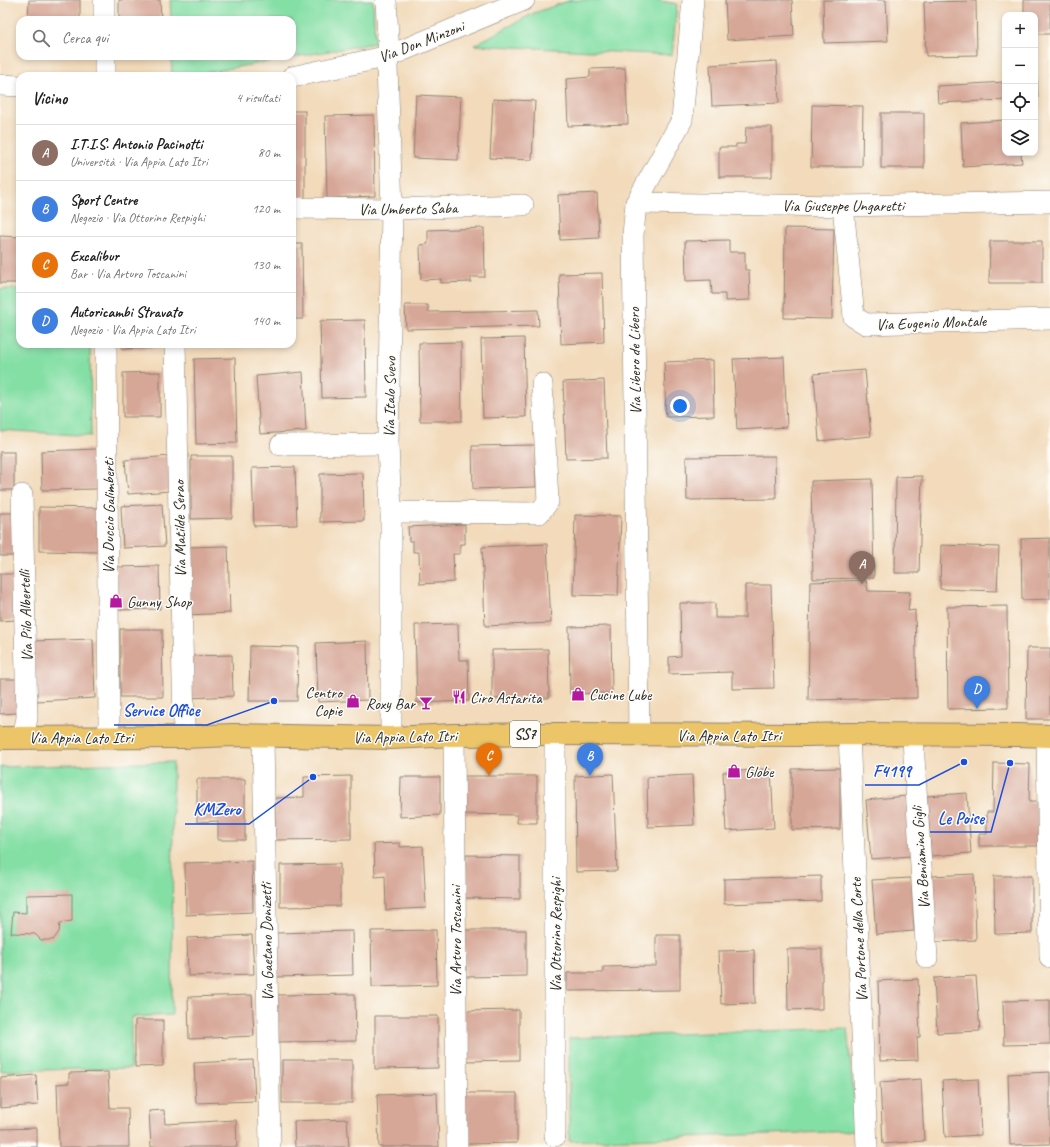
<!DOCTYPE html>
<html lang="it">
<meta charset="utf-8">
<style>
:root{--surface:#fff;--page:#f2f2f2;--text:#202124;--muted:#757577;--line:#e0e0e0;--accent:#db2777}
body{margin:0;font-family:Caveat,sans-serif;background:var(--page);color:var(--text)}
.controls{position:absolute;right:12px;top:12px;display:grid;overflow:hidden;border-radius:8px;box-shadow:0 2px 6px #0003}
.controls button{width:36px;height:36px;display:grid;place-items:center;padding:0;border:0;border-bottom:1px solid var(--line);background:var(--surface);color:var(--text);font:20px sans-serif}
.you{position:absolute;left:680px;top:406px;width:14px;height:14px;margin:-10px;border:3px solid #fff;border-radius:50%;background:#1a73e8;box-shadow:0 0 0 6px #1a73e833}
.badge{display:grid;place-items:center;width:26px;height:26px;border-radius:50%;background:var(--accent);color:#fff;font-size:13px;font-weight:700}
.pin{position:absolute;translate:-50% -33px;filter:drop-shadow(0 1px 2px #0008)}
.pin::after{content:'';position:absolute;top:21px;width:14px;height:12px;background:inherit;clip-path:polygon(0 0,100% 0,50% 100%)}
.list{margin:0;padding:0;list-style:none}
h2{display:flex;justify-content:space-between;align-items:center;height:52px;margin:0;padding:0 16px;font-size:17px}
h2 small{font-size:13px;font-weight:400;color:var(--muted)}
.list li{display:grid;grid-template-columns:26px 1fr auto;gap:12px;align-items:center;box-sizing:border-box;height:56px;padding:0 16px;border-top:1px solid var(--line)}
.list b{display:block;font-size:15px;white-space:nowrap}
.list p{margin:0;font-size:13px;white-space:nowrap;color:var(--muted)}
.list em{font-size:13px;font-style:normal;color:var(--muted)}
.icon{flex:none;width:22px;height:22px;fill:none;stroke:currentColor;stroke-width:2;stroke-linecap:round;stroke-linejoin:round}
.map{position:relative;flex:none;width:1050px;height:1147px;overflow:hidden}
.search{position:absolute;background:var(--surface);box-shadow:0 2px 6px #0003;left:16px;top:16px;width:280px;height:44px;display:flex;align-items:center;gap:10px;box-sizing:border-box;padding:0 14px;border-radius:12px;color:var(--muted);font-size:15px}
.panel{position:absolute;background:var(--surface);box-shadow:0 2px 6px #0003;left:16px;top:72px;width:280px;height:276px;border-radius:12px}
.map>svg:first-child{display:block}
.green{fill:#84dfa5;stroke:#588568}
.building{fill:#d6a696}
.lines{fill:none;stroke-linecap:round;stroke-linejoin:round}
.minor-casing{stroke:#8e8272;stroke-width:22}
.primary-casing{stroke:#8e8272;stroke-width:24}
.minor{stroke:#fff;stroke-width:21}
.primary{stroke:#ecc569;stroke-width:22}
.labels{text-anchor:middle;stroke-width:3;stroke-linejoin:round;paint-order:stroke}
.shield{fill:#fdfcf7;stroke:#6a6a68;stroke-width:1}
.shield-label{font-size:15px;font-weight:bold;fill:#2b2b2b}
.street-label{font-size:16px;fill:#2b2b2b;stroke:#fdfcf7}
.poi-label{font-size:16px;fill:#2b2b2b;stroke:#fdfcf7;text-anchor:start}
.leader{fill:none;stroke:#1d4ed8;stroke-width:1.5}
.callout-dot{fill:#1d4ed8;stroke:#fdfcf7;stroke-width:1.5}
.callout-label{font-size:17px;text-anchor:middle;font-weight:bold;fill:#1d4ed8;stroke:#fdfcf7;stroke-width:3;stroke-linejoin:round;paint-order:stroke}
</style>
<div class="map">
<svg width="1050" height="1147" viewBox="0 0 1050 1147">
<rect width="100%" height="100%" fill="#fdfcf7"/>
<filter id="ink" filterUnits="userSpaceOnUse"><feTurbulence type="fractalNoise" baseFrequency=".025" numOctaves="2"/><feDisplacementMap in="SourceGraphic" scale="8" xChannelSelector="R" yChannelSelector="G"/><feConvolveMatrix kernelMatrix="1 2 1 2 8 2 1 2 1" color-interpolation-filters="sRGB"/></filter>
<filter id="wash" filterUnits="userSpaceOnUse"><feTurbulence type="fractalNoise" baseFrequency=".012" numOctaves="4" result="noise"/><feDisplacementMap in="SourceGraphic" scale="16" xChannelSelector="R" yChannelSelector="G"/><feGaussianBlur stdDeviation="0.9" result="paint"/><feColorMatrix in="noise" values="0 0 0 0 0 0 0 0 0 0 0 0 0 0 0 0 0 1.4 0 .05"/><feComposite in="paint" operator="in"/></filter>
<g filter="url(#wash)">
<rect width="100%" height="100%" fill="#f2daba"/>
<g class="green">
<path d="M170 0H373L375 43 186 76H172L171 56H292V20H171Z"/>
<path d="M571 0H656L677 4 672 55 474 45 534 13Z"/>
<path d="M0 289H20V344H90L91 436 0 430Z"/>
<path d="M173 762 172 1015 131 1017V1068L0 1071V767Z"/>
<path d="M847 1028 857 1131 569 1141V1038Z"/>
</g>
<g id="blocks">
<g class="building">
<path d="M29 0H80V20H28Z"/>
<path d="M119 0H160L161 20H119Z"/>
<path d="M725 0H792L794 36 727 40Z"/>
<path d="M823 0H886L888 41 824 43Z"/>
<path d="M1024 0H1050V34H1035V15H1024Z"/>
<path d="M976 1 977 55 926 56 924 2Z"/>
<path d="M777 61 779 103 712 106 710 65Z"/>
<path d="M625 68 628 124 568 126 566 79 590 77V69Z"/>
<path d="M1035 80H1037L1038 98H1035Z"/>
<path d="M1005 82V100L938 103 937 86Z"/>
<path d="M416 95 461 97 458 160 413 158Z"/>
<path d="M493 99 535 101 532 160 490 158Z"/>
<path d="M812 105 863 106 862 167H811Z"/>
<rect x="292" y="111" width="13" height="87"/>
<rect x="881" y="113" width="43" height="55"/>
<path d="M374 115 375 196 327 198 325 116Z"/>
<path d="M1005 120V153H1021L1022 163 963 167 961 123Z"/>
<path d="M746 127H772V177H719V147H736V144H745Z"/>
<path d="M597 193 599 238 560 240 558 195Z"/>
<path d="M484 228 485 277H471V282L441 283V279L421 280 420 245 428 244V230Z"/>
<path d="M785 228 834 229 832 319 784 318Z"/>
<path d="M0 236 20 237V283H0Z"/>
<path d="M729 240V252H745V270H749L750 300 725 301V294H712L711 280 686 281 685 241Z"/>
<path d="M990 241H1042V283H989Z"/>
<path d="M292 244H302L303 319H292Z"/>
<path d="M602 273 604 342 561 344 559 274Z"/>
<path d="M405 305H428V312L538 310 539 326 406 329Z"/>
<path d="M365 320 366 397 322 398 320 321Z"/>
<path d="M524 338 526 417 483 418 481 339Z"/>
<path d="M461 342 462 421H420L419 343Z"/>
<path d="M122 344H166V347L122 349Z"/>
<path d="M784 357 787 427 737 430 733 359Z"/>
<path d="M235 358 237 443 196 444 194 359Z"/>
<path d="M713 360 714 416 666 417 664 362Z"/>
<path d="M865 370 871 436 819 441 814 374Z"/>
<path d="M160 372V417H123V373Z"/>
<path d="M303 372 306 431 260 434 256 376Z"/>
<path d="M604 380 607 458 566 459 563 382Z"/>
<path d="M535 445 536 487 473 489 472 446Z"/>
<path d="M97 449 98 489 42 490 41 451Z"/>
<rect x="0" y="452" width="14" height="38"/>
<path d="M169 456 172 491 128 494 125 460Z"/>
<path d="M191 456H232V518L191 519Z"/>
<path d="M775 456 776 499 687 500 686 457Z"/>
<path d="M295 467 297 525 254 526 252 468Z"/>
<path d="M363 473 364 521 320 522V474Z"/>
<path d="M922 476 919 573H895L896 477Z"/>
<path d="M872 479 874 578 813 579 811 481Z"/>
<path d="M162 504 165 546 123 548 121 506Z"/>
<path d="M39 507 100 508 99 552 39 551Z"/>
<path d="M0 513H15L16 556H0Z"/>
<path d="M575 515 621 516 618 596 573 595Z"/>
<path d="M465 524V544H460V554H453L454 582 420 584 419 552H413V541H409L408 527Z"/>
<path d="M1050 538V599L1022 600 1021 539Z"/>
<path d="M547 544 551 623 485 626 482 547Z"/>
<path d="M941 545 999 547 997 591 940 589Z"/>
<path d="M228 546 230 613 187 615 185 547Z"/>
<path d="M159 566 160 609 116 610V567Z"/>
<path d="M0 574H14L15 620 0 621Z"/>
<path d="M866 580 868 591 910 592 908 611 915 610 917 698 808 700 810 582Z"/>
<path d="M745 585H771L774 688 732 689V672L669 674V657L681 656 680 603H715V618H745Z"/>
<path d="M1007 606 1008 708 948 709 947 607Z"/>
<path d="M458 624 459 660H468L469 701 417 703 415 625Z"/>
<path d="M611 626 612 693 570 694 569 627Z"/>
<path d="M120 629H162L163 697H120Z"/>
<path d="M93 639 95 698 36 701 34 641Z"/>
<path d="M367 641 368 700 318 702 316 643Z"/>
<path d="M250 646 298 647 297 701H249Z"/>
<path d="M1027 648H1050V719H1026Z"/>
<path d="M548 649 549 698 492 699V650Z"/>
<path d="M232 655 233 696 189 698 188 656Z"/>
<path d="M0 679H17V713L0 714Z"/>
<path d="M994 763 1030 764 1029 802H1039L1038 846H979V834H987V812H993Z"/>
<path d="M840 768V829L792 830V769Z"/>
<path d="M771 769 774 828 726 831 723 772Z"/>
<path d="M613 774 617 871 576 872 575 776Z"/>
<path d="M692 775 694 825 648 827 647 777Z"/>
<path d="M351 776V839L275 840V798L304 797V777Z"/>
<path d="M462 776H537V823H517V815L462 814Z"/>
<path d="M401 777H440V815L400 817Z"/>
<path d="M197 779H245V840H218V821L197 822Z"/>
<path d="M967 793 971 853 931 856 927 796Z"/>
<path d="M906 796 911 856 871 859 866 800Z"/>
<path d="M400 843V847L423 846 426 908 386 910 385 876 375 877 374 844Z"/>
<path d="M466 855 520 856V899L465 898Z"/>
<path d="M252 861 253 912 186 915 185 863Z"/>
<path d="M340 864V906L280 907V865Z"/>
<path d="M974 874 976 940 935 942 932 876Z"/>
<path d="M821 876V901L724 904V879Z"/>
<path d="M994 876H1032V933L995 934Z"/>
<path d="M911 878 914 931 876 934 872 880Z"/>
<path d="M72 894V921L60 923 59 932 53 940H41L35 934 11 933 13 912 26 913V895Z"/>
<path d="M436 930 437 985 372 987 371 931Z"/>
<path d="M465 930H526V976L465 977Z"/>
<path d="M352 931 353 975 277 977 276 933Z"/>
<path d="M252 935 254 974 188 976 187 938Z"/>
<path d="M656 935H680V990L567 991V973H603V967L656 966Z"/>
<path d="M787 949H822V1009L788 1010Z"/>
<path d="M754 950 755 1003 721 1004 719 951Z"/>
<path d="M976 976 980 1031 937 1033 934 978Z"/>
<path d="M918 979 920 1037H917L918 1060 880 1061 878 981Z"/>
<path d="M355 994 356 1041 277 1042V995Z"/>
<path d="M252 995 254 1036 189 1039 188 997Z"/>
<path d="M1050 1000V1044L1004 1045 1003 1001Z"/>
<path d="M519 1010V1060L464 1061 463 1011Z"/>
<path d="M375 1016H438V1068L375 1069Z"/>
<path d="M135 1020H163V1066L135 1067Z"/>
<path d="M253 1060 255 1101 196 1103 194 1063Z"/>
<rect x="282" y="1060" width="70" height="43"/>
<path d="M108 1072 110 1108H128L129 1147H59L57 1084 69 1083V1073Z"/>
<path d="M1050 1072V1144L1010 1145 1008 1074Z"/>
<path d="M36 1075 38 1105 0 1108V1078Z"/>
<path d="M921 1079 924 1141 883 1144 880 1082Z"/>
<path d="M978 1079 981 1135 945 1137 942 1081Z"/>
<path d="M437 1093 439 1147H379L377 1095Z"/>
<path d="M464 1093H517V1143L465 1144Z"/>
<path d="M164 1110 165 1124 236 1120 237 1147H151L149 1111Z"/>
<path d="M347 1119 349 1147H295L294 1121Z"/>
<path d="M37 1128V1147H0V1129Z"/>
</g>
</g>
</g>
<g filter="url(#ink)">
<use href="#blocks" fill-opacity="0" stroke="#8e8272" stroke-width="1"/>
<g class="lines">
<g class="minor-casing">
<g id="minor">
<path d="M104 0V20"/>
<path d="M386 0 389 56 387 66 392 209 388 444 391 512V738"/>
<path d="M105 56V76"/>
<path d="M292 77 389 56 524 0"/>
<path d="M0 85 20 86"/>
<path d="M636 203 843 206 1050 202"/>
<path d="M843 206 854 317 866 324 1050 319"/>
<path d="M292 208 392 209 523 205"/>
<path d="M106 344 109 722 108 736"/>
<path d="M175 344 184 722 183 737"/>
<path d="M281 445 388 444"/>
<path d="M22 495 27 718 23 737"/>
<path d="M391 512 539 513 548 502 542 384"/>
<path d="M555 734V1136"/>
<path d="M849 734 867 1147"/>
<path d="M913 734 914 758 927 958"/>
<path d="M454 735 457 1147"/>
<path d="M639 735 633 235 636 203 682 120 693 0"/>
<path d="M263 736 270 1147"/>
<path d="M1047 736 1050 957"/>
</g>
</g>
<g class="primary-casing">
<path id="primary" d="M0 738 183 737 233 735 391 738 454 735 555 734 806 735 849 734 1018 735 1050 736"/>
</g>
<use href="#minor" class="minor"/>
<use href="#primary" class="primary"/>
</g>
</g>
<defs>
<g id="shop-bare" transform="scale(1.08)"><path d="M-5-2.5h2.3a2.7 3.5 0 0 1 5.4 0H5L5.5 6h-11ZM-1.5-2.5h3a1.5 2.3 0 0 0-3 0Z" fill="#b5179e" stroke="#fdfcf7" stroke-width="2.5" paint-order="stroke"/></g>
<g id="restaurant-bare" transform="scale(1.08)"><path d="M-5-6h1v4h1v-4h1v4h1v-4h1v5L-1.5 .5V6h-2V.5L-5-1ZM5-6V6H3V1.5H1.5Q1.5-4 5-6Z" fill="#b5179e" stroke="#fdfcf7" stroke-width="2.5" paint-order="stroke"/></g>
<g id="bar-bare" transform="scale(1.08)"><path d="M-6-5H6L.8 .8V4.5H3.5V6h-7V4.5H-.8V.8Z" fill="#b5179e" stroke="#fdfcf7" stroke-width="2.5" paint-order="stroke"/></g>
</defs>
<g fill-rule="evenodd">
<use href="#shop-bare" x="116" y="601"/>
<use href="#shop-bare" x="578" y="694"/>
<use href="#restaurant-bare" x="459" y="697"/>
<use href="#shop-bare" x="353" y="701"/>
<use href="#bar-bare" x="426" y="703"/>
<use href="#shop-bare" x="734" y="771"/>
</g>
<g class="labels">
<rect class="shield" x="510" y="721" width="30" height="26" rx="3"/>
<g class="shield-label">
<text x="525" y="739">SS7</text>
</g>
<g class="street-label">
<text transform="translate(421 41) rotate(-21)" y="6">Via Don Minzoni</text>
<text x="843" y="211">Via Giuseppe Ungaretti</text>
<text transform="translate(408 208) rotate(-1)" y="6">Via Umberto Saba</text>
<text transform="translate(931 322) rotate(-2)" y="6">Via Eugenio Montale</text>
<text transform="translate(634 361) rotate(-91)" y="6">Via Libero de Libero</text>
<text transform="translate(389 397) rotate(-89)" y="6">Via Italo Svevo</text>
<text transform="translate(108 516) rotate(-90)" y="6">Via Duccio Galimberti</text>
<text transform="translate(179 529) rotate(-91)" y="6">Via Matilde Serao</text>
<text transform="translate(25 616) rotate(-92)" y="6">Via Pilo Albertelli</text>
<text x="729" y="741">Via Appia Lato Itri</text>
<text transform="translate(405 736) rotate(-1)" y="6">Via Appia Lato Itri</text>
<text x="81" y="743">Via Appia Lato Itri</text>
<text transform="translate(920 858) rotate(-94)" y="6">Via Beniamino Gigli</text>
<text transform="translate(555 935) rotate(-90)" y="6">Via Ottorino Respighi</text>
<text transform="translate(858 940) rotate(-93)" y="6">Via Portone della Corte</text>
<text transform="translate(455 941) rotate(-90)" y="6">Via Arturo Toscanini</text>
<text transform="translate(266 942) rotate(-91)" y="6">Via Gaetano Donizetti</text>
</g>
<g class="poi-label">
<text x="127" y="607">Gunny Shop</text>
<text x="342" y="698" text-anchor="end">Centro<tspan x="342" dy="18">Copie</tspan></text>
<text x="589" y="700">Cucine Lube</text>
<text x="470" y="703">Ciro Astarita</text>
<text x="415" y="709" text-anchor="end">Roxy Bar</text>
<text x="745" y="777">Globe</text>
</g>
</g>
<path class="leader" d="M274 701L207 725H114M964 762L919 785H865M313 777L249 824H185M1010 763L991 832H930"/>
<g class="callout-dot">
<circle cx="274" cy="701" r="4"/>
<circle cx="964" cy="762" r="4"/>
<circle cx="313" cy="777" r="4"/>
<circle cx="1010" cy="763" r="4"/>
</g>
<g class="callout-label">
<text x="161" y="716">Service Office</text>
<text x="892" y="777">F4199</text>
<text x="217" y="815">KMZero</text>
<text x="961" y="824">Le Poise</text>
</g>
</svg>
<div class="controls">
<button>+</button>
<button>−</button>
<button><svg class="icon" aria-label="locate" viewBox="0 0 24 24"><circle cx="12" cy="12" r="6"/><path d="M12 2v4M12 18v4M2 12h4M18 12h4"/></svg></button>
<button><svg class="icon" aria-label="layers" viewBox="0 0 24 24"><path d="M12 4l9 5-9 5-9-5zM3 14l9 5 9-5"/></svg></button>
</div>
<div class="you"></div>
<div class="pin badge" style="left:862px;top:584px;background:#8d6e63">A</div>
<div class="pin badge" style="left:590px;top:776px;background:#3f7fe0">B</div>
<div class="pin badge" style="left:489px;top:776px;background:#e8710a">C</div>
<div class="pin badge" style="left:977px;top:709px;background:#3f7fe0">D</div>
<div class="search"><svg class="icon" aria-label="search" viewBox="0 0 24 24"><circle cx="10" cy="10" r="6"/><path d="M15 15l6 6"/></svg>Cerca qui</div>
<section class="panel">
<h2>Vicino<small>4 risultati</small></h2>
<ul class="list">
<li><span class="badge" style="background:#8d6e63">A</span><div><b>I.T.I.S. Antonio Pacinotti</b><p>Università · Via Appia Lato Itri</p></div><em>80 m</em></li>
<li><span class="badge" style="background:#3f7fe0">B</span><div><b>Sport Centre</b><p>Negozio · Via Ottorino Respighi</p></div><em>120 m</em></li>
<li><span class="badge" style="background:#e8710a">C</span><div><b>Excalibur</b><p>Bar · Via Arturo Toscanini</p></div><em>130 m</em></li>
<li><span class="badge" style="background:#3f7fe0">D</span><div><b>Autoricambi Stravato</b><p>Negozio · Via Appia Lato Itri</p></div><em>140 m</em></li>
</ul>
</section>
</div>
